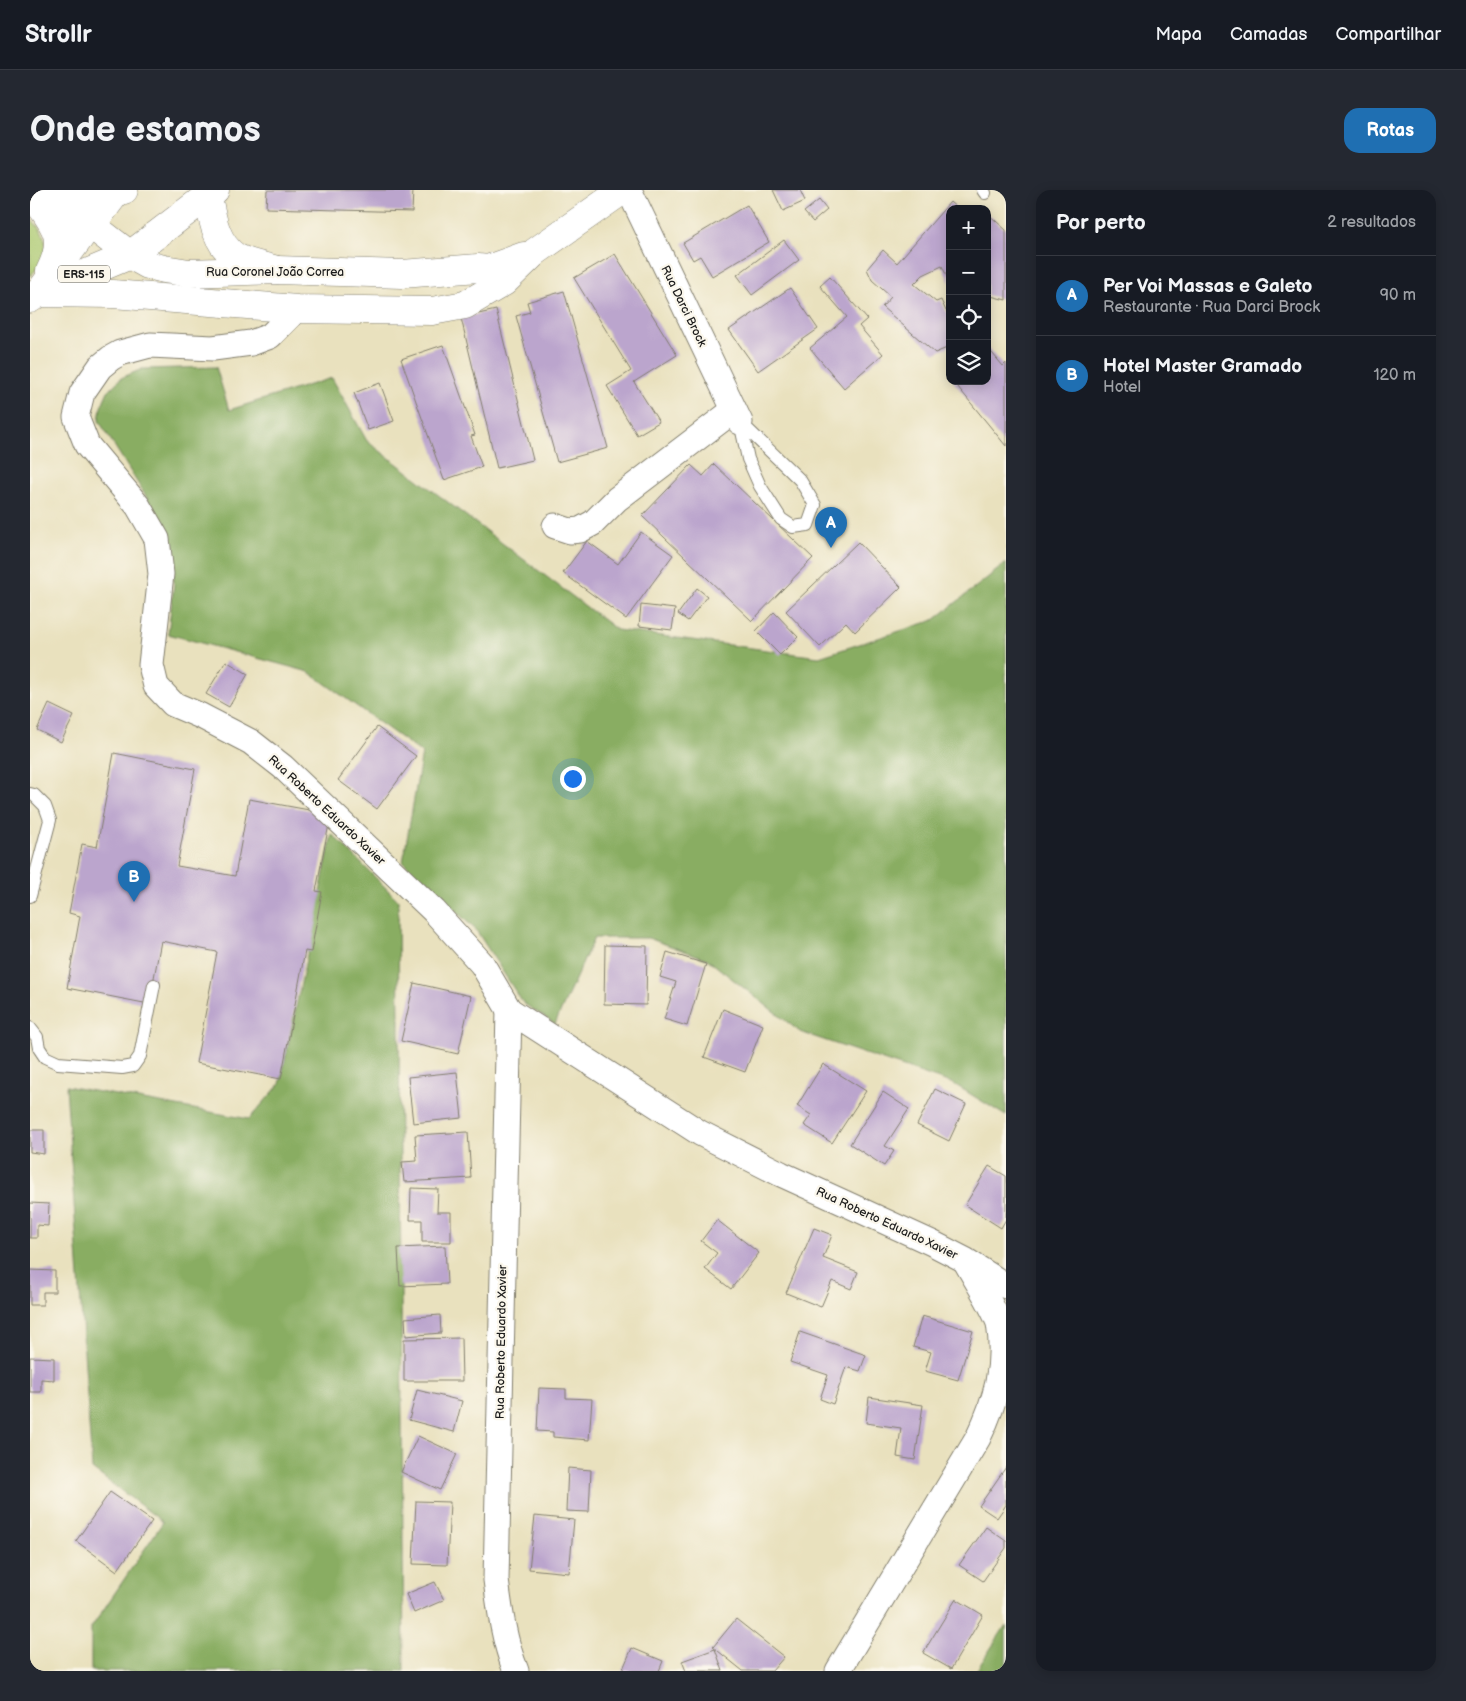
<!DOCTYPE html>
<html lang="pt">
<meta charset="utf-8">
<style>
:root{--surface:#171b24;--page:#242831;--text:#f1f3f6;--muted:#9ea1a6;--line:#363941;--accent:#1f6fb2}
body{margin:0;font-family:"Balsamiq Sans",sans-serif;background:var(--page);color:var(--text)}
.controls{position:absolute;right:15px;top:15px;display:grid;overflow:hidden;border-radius:10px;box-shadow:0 2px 12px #0003}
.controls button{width:45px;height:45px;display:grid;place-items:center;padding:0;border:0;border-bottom:1px solid var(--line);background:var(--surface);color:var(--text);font:25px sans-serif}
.you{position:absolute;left:542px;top:588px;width:18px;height:18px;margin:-12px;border:4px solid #fff;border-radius:50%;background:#1a73e8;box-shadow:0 0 0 8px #1a73e833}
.badge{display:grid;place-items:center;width:32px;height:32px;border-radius:50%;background:var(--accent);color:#fff;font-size:16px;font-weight:700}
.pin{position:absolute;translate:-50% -41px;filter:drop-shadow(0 1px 2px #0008)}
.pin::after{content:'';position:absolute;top:26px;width:18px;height:15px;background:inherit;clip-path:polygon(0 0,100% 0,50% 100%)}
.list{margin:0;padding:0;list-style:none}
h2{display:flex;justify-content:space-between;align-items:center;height:65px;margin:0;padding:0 20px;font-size:21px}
h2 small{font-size:16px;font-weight:400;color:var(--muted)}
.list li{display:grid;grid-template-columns:32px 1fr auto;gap:15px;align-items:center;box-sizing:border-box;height:80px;padding:0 20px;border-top:1px solid var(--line)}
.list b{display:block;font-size:19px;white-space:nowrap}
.list p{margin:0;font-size:16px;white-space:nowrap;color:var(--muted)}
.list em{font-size:16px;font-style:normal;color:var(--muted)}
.icon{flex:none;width:28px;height:28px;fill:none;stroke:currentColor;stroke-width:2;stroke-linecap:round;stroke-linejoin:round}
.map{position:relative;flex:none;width:976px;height:1481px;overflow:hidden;border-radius:15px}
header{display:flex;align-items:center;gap:30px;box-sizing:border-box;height:70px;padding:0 25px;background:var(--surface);border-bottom:1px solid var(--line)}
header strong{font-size:24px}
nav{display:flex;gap:28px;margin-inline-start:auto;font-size:18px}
.intro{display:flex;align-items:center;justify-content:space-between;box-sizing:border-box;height:120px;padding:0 30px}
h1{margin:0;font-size:35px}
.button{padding:12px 22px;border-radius:15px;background:var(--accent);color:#fff;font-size:18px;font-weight:700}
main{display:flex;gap:30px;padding:0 30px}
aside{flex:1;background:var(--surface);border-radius:15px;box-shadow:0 2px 12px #0003}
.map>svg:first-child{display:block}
.green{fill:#acc970;stroke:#647246}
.forest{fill:#89ad62;stroke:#52643f}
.building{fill:#bba5cd}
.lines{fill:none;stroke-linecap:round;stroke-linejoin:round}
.service-casing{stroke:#827e6d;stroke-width:14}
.minor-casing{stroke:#827e6d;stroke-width:27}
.tertiary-casing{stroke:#827e6d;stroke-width:29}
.primary-casing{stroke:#827e6d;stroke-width:29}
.service{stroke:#fff;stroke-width:12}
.minor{stroke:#fff;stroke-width:25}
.tertiary{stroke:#fff;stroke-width:28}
.primary{stroke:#fff;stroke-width:28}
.labels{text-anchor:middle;stroke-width:4.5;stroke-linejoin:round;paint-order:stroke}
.shield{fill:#fbf7ec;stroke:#5f5e5a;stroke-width:1}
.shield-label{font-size:11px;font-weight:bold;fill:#1c1c1c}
.street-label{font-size:12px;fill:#1c1c1c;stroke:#fbf7ec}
</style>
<header>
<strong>Strollr</strong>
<nav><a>Mapa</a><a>Camadas</a><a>Compartilhar</a></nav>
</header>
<div class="intro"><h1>Onde estamos</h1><a class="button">Rotas</a></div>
<main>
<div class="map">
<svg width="976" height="1481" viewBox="0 0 976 1481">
<rect width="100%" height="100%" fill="#fbf7ec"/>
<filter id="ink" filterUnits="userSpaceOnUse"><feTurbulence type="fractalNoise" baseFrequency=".02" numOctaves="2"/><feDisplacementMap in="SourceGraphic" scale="10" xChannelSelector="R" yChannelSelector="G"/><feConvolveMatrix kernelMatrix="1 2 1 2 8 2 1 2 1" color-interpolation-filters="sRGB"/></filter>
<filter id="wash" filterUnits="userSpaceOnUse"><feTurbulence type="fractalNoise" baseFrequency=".0096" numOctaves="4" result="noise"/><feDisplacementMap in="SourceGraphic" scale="20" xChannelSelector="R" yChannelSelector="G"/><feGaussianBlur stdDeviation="1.12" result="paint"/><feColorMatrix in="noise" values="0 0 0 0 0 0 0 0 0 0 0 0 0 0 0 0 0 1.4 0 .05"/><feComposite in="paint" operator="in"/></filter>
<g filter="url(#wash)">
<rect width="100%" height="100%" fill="#e9e1be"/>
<path class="green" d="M0 29C13 38 20 56 13 71 10 77 4 81 0 86Z"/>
<g class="forest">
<path d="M186 177 199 220 302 188 337 251 587 440 789 467 904 430 976 373V926L924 894 770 842 677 769 618 748H564L525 834 493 813 446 740 373 672 392 563 279 482 138 444 144 393 141 361 135 337 69 231 71 217 78 201 91 188 112 179Z"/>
<path d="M302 644 368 710 374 1481H61V1438L133 1332 62 1279 36 896 219 929 250 894Z"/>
<path d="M976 1435V1481H946Z"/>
</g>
<g id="blocks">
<g class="building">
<path d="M237 0H383L382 22 236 18Z"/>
<path d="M743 0H770L775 11 753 21Z"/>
<path d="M789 10 797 20 783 32 774 22Z"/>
<path d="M920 12 928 19H920V93L912 76 893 85 884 94 906 112 911 110 916 121 920 124V155L917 158 905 163 852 117 861 107 842 90 837 79 853 60 867 73Z"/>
<path d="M717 15 739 52 682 86 670 66 663 70 653 53Z"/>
<path d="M957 23 976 40V110L957 105Z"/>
<path d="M754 50 769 70 722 105 707 85Z"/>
<path d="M585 64 647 165 604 192 629 232 607 245 577 196 601 181 544 88Z"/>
<path d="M800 87 837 129 829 136 853 164 814 198 780 158 817 127 790 96Z"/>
<path d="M760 98 788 139 728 181 699 140Z"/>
<path d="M534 101 578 258 527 272 486 126 500 122 497 112Z"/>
<path d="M466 120 503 270 467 278 431 128Z"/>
<path d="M413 155 445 245 441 246 452 277 414 290 371 169Z"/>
<path d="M957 157 973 176 976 173V256L923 191H957Z"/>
<path d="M350 193 364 231 338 240 324 203Z"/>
<path d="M684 274 783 368 722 431 612 326 661 275 673 286Z"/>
<path d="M611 342 643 365 596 429 533 383 557 351 588 374Z"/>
<path d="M828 352 871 397 825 442 816 432 790 457 756 421Z"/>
<path d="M667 398 677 406 658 431 648 424Z"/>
<path d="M611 415 645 419 642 440 609 436Z"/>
<path d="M744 422 768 447 750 465 726 441Z"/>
<path d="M196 471 218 484 199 517 176 504Z"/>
<path d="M19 514 44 526 31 552 7 540Z"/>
<path d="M347 537 386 566 347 619 308 590Z"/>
<path d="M84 563 165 579 147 676 205 686 219 609 301 624 286 701 292 702 281 762 275 761 251 889 166 873 187 762 131 751 119 814 37 798 50 726 39 723 52 654 67 657Z"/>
<path d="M575 755 617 756 616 815 574 814Z"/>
<path d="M637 762 676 774 657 836 634 829 646 792 630 787Z"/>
<path d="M384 793 441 806 428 864 371 851Z"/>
<path d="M693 819 733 835 715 882 674 867Z"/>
<path d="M793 874 836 901 802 953 774 935 781 925 767 916Z"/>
<path d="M427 882 432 928 383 933 378 887Z"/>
<path d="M905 899 936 914 919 951 887 935Z"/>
<path d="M853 902 879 919 855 956 864 961 854 976 820 954Z"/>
<path d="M0 940H14V964L0 962Z"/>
<path d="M438 942 441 988 374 992 372 972 387 971 385 945Z"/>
<path d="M959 976 976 986V1029L971 1038 935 1015Z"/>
<path d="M381 998 408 999 407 1022H421V1052H392V1030H380Z"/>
<path d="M0 1013 19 1014 18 1036 7 1035V1048H0Z"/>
<path d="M687 1030 729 1063 701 1099 675 1079 687 1063 671 1051Z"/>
<path d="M784 1038 802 1045 793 1068 828 1082 821 1099 802 1091 791 1117 756 1103Z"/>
<path d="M415 1056 417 1094 370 1096 368 1058Z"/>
<path d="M0 1080 25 1081V1102H13V1115H0Z"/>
<path d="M410 1125 411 1143 376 1146 375 1128Z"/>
<path d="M892 1126 943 1141 928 1190 895 1181 901 1162 883 1157Z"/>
<path d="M770 1142 836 1165 830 1181 816 1177 803 1214 790 1209 798 1185 760 1172Z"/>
<path d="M431 1148 432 1191H374V1149Z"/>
<path d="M0 1167 24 1168V1190L11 1189V1202H0Z"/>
<path d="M509 1198 536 1199V1208L562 1209 559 1250 523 1247V1242L507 1241Z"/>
<path d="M387 1200 432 1211 424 1242 379 1230Z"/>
<path d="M839 1207 893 1215 885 1270 867 1267 871 1238 836 1233Z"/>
<path d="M388 1246 427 1264 410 1300 371 1282Z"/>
<path d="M976 1277V1315L967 1328 949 1316Z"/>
<path d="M538 1278 561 1280 559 1322 536 1321Z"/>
<path d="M80 1302 122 1331 87 1381 46 1351Z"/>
<path d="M386 1311 420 1312 417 1375 383 1374Z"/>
<path d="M505 1326 544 1330 539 1383 499 1379Z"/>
<path d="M956 1337 976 1351V1358L953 1391 929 1375Z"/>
<path d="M405 1392 414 1410 384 1423 376 1404Z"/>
<path d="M926 1409 953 1425 921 1479 893 1463Z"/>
<path d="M706 1429 754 1467 742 1481H713L683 1457Z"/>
<path d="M602 1458 633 1471 629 1481H592Z"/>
<path d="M685 1459 693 1481H656L652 1471Z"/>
</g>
</g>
</g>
<g filter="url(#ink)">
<use href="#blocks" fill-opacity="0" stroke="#827e6d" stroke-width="1"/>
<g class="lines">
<g class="service-casing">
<g id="service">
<path d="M953 0 955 3"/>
<path d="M710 232 770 290 785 315 778 335 763 337 751 329 730 296 718 269Z"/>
<path d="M0 604 4 605 15 616 20 630 0 706"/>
<path d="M0 838 7 847 9 858 15 867 28 873 92 878 103 876 110 866 124 795"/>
</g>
</g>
<g class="minor-casing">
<g id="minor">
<path d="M599 0 710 232"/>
<path d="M267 119 240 146 221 153 183 158 120 155 90 163 81 168 70 177 52 203 46 227 57 255 108 316 127 349 131 384 121 475 126 496 143 514 171 526 221 552 253 577 404 721 452 774 479 820 670 943 751 984 902 1053 935 1070 976 1096"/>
<path d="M525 336 540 341 550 340 563 333 587 309 704 220"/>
<path d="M479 820 466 1390C470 1421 474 1451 486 1481"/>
<path d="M808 1481 948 1248C966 1211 976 1176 969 1133 962 1114 946 1090 936 1072"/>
</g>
</g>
<g class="tertiary-casing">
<g id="tertiary">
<path d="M3 5 60 34 100 65 118 75 134 79 159 83 247 80 372 84 448 78 458 79 494 66"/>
<path d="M9 103 83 104 267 119 402 121 435 115 474 92 505 62 593 0"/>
</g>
</g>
<g class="primary-casing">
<g id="primary">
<path d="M0 4 66 9 94 0"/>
<path d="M3 5C23 34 38 45 20 81"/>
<path d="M178 6C182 28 186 54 206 67 217 73 235 77 247 80"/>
<path d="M9 103 60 34 73 20 88 0"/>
<path d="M0 109 9 103 100 65 185 0"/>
</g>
</g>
<use href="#service" class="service"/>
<use href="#minor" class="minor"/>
<use href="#tertiary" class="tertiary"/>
<use href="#primary" class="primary"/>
</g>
</g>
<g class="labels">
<rect class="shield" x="28" y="75.5" width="52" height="17" rx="4"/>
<g class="shield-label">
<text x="54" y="88">ERS-115</text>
</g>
<g class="street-label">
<text x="245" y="86">Rua Coronel João Correa</text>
<text transform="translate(654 116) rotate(64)" y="4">Rua Darci Brock</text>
<text transform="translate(297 620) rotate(43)" y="4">Rua Roberto Eduardo Xavier</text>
<text transform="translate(857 1033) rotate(25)" y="4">Rua Roberto Eduardo Xavier</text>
<text transform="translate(471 1152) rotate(-89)" y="4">Rua Roberto Eduardo Xavier</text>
</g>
</g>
</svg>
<div class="controls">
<button>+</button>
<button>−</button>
<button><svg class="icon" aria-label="locate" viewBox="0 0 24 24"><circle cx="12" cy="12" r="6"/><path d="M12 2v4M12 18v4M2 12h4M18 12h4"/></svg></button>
<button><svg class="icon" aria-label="layers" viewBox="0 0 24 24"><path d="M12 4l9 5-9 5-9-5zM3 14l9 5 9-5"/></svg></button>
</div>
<div class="you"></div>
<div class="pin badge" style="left:801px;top:358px">A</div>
<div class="pin badge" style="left:104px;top:712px">B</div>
</div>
<aside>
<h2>Por perto<small>2 resultados</small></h2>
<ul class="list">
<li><span class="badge">A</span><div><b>Per Voi Massas e Galeto</b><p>Restaurante · Rua Darci Brock</p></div><em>90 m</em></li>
<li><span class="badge">B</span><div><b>Hotel Master Gramado</b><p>Hotel</p></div><em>120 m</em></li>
</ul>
</aside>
</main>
